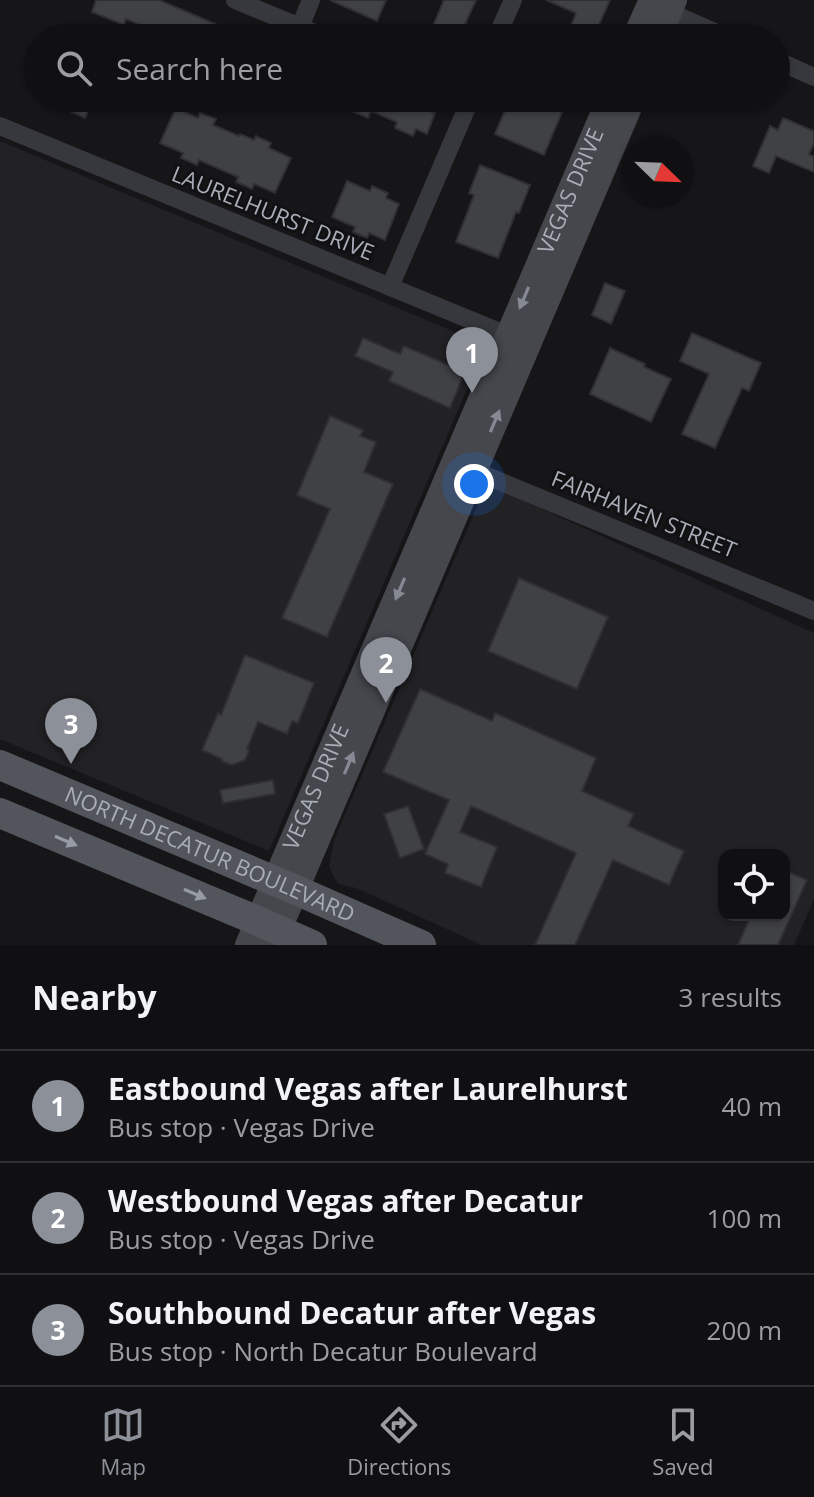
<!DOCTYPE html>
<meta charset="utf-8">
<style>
:root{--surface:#101012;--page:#19191b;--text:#f1f3f6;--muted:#9c9d9f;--line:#303032;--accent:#8c9099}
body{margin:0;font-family:"Open Sans",sans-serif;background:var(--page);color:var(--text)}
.controls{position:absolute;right:24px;bottom:24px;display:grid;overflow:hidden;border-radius:16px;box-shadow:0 2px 6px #0004}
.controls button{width:72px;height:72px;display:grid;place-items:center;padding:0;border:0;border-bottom:2px solid var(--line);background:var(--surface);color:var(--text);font:40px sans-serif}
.compass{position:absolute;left:622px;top:136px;width:72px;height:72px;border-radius:50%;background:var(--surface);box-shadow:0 2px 6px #0004;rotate:113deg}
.you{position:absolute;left:474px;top:484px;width:28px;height:28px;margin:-20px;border:6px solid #fff;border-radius:50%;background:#1a73e8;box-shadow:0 0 0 12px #1a73e833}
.badge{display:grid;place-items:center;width:52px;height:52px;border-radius:50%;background:var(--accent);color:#fff;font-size:26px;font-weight:700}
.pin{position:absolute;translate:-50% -66px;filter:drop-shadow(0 2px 4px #0008)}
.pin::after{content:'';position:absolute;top:42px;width:28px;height:24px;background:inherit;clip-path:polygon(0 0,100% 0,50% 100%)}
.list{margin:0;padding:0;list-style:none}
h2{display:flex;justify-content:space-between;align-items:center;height:104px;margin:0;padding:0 32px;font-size:34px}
h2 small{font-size:26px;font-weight:400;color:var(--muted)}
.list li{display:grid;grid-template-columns:52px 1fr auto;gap:24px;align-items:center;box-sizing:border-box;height:112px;padding:0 32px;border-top:2px solid var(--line)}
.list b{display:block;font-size:30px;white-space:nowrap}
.list p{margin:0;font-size:26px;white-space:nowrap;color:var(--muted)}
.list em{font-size:26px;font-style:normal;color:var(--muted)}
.icon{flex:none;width:44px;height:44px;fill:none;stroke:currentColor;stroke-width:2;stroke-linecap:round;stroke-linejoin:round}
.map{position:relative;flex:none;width:814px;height:945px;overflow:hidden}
.search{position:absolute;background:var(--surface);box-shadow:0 2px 6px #0004;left:24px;right:24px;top:24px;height:88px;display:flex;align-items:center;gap:20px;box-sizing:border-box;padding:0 28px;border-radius:44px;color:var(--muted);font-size:30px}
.sheet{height:440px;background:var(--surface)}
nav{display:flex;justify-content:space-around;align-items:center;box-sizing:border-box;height:112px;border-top:2px solid var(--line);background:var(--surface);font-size:22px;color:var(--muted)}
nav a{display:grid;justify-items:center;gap:4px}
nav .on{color:var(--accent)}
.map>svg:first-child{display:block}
.built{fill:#222225;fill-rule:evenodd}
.building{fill:#404145;stroke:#303034;stroke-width:2}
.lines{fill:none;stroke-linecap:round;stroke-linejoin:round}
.street{stroke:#37383d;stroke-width:18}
.secondary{stroke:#45474d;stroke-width:26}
.primary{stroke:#53555c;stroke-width:30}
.oneway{fill:#858993}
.oneway2{fill:#979ba6}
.labels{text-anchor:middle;stroke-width:6;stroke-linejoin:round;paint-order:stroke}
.street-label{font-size:22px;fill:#a8adb8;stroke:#111113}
</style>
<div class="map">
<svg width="814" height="945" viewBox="0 0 814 945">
<rect width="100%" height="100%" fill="#161618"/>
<g class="built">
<path d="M0 141 486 345 269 851 0 739Z"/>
<path d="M496 488 814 633V899L794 945H482L356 888 338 884 329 867 334 840 482 495ZM724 855H784V915H724Z"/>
</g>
<g class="building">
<path d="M96 0H159L248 38H152L155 31 126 19 124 25 92 12Z"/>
<path d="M330 0H386L377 21Z"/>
<path d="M444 0H476L465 24 471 26 466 38H428Z"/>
<path d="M546 0H610L593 38H566L576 13Z"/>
<path d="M41 98H94L85 118Z"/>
<path d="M322 98H398L435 113 427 134 416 129 413 136 395 128 397 122 371 111 368 118Z"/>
<path d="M510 98H568L544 155 495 134Z"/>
<path d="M176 108 198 118 200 113 216 119 213 125 239 136 240 134 254 140 256 136 271 143 269 148 291 158 275 193 254 184 252 189 236 182 238 177 199 160 197 165 181 158 183 153 160 143Z"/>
<path d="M783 118 814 131V143L809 154 814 157V172L776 156 769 173 753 166 770 126 778 130Z"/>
<path d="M480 165 530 185 519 213 516 212 498 258 456 242 474 195 469 193Z"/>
<path d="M347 181 370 191 372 186 388 193 386 198 399 204 385 240 369 233 367 238 353 232 355 227 332 217Z"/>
<path d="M605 283 625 291 611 324 592 315Z"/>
<path d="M692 333 761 363 749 391 742 388 715 448 682 434 709 374 680 361Z"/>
<path d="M363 338 400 354 404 346 465 372 450 408 389 381 393 372 355 356Z"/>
<path d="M610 348 645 364 644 367 671 379 651 422 590 394Z"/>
<path d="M330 416 363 430 360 436 376 442 364 472 393 484 327 637 282 618 330 509 297 495Z"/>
<path d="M519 578 608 617 577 689 488 651Z"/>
<path d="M245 655 314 683 298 723 292 721 287 734 258 722 247 749 249 750 245 760 232 765 221 761 222 759 202 750 218 713 221 715Z"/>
<path d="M420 689 492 721 495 713 596 758 582 791 634 814 628 826 684 851 669 885 613 860 575 945H535L576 853 471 806 460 832 497 847 481 887 445 873 448 864 425 854 449 800 383 772Z"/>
<path d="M273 780 275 794 223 803 220 790Z"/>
<path d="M408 806 424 849 400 858 384 814Z"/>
<path d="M784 870 807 880 778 945H738L751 915H784Z"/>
</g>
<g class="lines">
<g class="street">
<path d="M235 0 327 38"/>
<path d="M660 8 728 38"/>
<path d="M300 27 311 0"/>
<path d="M496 38 513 0"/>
<path d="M776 60 814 77"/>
<path d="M0 126 519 340"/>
<path d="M390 287 471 98"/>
<path d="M465 467 814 611"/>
</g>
<g class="secondary">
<path d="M635 38 652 0"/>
<path d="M658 38 674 0"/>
<path id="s1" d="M248 945 610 98"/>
<path d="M272 945 633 98"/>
</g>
<g class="primary">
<path id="s2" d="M0 765 296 890 421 945"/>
<path d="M0 813 258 921 312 945"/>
</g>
</g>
<defs><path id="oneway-solid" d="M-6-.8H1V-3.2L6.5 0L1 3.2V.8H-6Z" transform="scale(2)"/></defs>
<g class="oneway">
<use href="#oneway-solid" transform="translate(524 298) rotate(113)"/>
<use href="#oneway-solid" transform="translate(495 421) rotate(-67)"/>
<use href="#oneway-solid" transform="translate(400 589) rotate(113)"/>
<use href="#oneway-solid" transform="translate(349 763) rotate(-67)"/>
</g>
<g class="oneway2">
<use href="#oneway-solid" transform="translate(66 841) rotate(23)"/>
<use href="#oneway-solid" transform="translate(195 894) rotate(23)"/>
</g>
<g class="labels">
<g class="street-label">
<text dy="8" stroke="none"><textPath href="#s1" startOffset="820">VEGAS DRIVE</textPath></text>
<text transform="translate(273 213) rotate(22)" y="8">LAURELHURST DRIVE</text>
<text transform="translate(644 514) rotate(22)" y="8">FAIRHAVEN STREET</text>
<text dy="8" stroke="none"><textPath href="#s1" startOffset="172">VEGAS DRIVE</textPath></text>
<text dy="8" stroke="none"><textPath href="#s2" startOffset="228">NORTH DECATUR BOULEVARD</textPath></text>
</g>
</g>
</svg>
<div class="controls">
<button><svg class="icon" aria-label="locate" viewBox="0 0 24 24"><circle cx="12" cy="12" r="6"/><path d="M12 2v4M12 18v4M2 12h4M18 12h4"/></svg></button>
</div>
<svg class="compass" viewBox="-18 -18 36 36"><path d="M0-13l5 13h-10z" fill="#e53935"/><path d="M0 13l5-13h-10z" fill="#9c9d9f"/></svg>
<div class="you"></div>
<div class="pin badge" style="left:472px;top:393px">1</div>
<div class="pin badge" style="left:386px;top:703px">2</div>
<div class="pin badge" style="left:71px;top:764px">3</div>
<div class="search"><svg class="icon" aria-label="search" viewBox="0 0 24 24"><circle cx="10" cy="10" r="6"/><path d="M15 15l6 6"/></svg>Search here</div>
</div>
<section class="sheet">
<h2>Nearby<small>3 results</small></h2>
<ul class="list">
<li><span class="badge">1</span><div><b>Eastbound Vegas after Laurelhurst</b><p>Bus stop · Vegas Drive</p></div><em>40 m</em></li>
<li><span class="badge">2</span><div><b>Westbound Vegas after Decatur</b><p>Bus stop · Vegas Drive</p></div><em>100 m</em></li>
<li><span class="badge">3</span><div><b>Southbound Decatur after Vegas</b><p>Bus stop · North Decatur Boulevard</p></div><em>200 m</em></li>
</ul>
</section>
<nav>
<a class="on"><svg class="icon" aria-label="map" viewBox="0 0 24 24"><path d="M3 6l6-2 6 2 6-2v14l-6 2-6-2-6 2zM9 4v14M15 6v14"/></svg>Map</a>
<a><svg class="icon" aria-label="directions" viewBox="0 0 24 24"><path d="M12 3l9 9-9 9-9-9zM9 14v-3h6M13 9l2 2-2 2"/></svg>Directions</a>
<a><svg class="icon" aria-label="saved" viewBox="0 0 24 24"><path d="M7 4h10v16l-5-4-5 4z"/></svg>Saved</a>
</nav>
